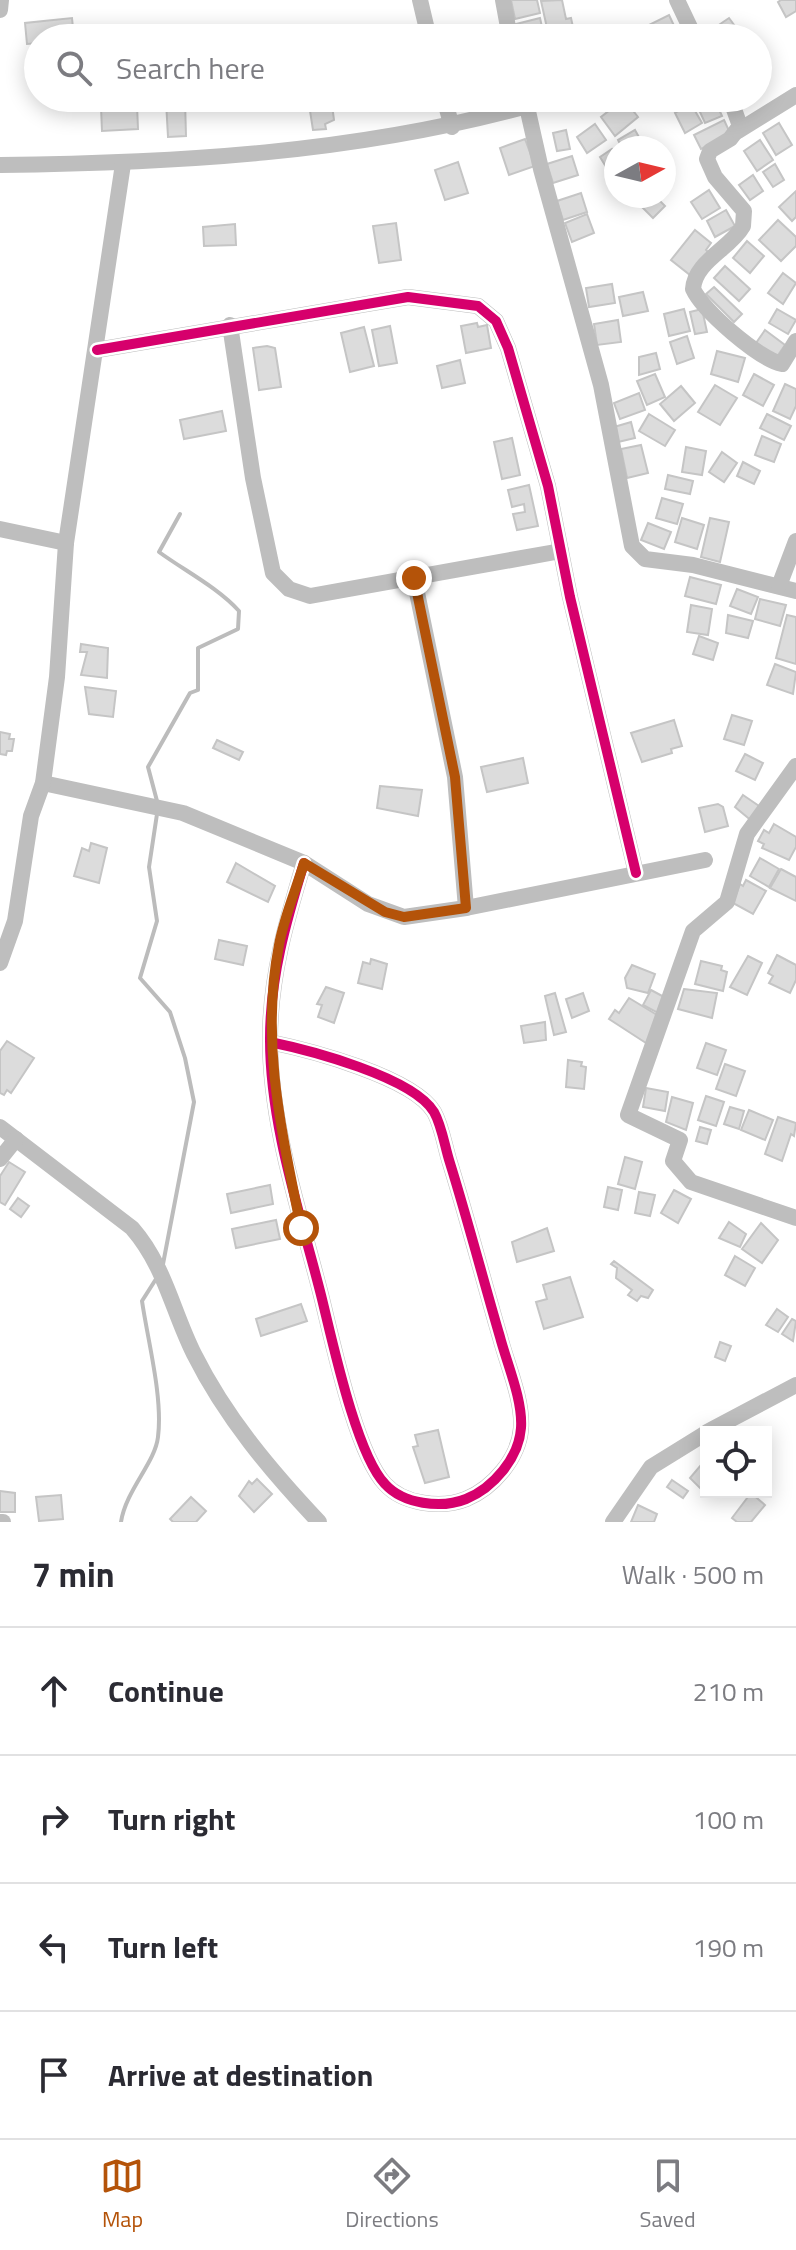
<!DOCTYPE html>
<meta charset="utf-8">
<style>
:root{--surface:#fff;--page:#f2f2f3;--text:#2b2b33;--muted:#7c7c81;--line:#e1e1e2;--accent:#b45309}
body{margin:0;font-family:"Titillium Web",sans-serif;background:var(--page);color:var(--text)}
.controls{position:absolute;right:24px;bottom:24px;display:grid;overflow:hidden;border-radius:0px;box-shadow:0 4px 20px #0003}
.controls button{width:72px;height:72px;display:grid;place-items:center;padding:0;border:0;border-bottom:2px solid var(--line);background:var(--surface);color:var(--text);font:40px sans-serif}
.compass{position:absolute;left:604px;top:136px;width:72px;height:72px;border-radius:50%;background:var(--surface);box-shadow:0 4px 20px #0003;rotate:82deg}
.stop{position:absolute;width:24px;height:24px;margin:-18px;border:6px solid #b45309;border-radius:50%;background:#fff}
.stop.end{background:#b45309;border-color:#fff;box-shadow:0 2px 8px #0008}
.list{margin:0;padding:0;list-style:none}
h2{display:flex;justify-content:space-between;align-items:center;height:104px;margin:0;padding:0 32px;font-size:34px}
h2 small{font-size:26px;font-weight:400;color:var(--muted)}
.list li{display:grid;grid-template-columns:52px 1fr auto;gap:24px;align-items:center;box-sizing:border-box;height:128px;padding:0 32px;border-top:2px solid var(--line)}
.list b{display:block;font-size:30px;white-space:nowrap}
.list em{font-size:26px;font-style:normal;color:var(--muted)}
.icon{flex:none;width:44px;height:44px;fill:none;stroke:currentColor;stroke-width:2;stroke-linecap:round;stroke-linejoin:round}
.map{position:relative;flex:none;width:796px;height:1522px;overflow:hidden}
.search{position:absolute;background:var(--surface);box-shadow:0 4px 20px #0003;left:24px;right:24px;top:24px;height:88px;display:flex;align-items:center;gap:20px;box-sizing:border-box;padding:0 28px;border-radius:44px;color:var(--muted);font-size:30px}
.sheet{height:616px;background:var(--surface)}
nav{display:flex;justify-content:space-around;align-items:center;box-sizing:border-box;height:112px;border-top:2px solid var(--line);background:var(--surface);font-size:22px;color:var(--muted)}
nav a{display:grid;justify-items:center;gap:4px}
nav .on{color:var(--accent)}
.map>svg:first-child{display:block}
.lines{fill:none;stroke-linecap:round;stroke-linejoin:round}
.stream{stroke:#bcbcbc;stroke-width:4}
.building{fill:#dcdcdc;stroke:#c5c5c5;stroke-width:2}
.minor{stroke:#bebebe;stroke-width:16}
.cycleway-casing{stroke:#fff;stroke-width:15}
.cycleway{stroke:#d6006c;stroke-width:10}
.route{stroke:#b45309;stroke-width:10}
</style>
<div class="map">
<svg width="796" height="1522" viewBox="0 0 796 1522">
<rect width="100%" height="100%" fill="#fff"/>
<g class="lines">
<g class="stream">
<path d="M157 801 148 767 190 693 198 690V648L238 629 239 611C217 587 185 571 159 552L180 514"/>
<path d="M157 814 149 867 157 921 140 978 170 1012 185 1058 194 1102 163 1264"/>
<path d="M121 1522C126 1490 155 1463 158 1437 163 1397 148 1342 142 1301L156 1279"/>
</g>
</g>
<g class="building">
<path d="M511 0H537L540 13 515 19Z"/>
<path d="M562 0 566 19 571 18 574 32 549 37 541 1Z"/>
<path d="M781 0H796V11L786 17 778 2Z"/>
<path d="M669 15 677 32 665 38H653L647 26Z"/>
<path d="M72 18 74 38H38V43L27 44 25 23Z"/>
<path d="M540 18 544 36 519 38 516 24Z"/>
<path d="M729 18 740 33 733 38H715L710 31Z"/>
<path d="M308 98H331L334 120 325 124 326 129 313 130Z"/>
<path d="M701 98H714L722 116 705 123 695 101Z"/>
<path d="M624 99 638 117 615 136 601 117Z"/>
<path d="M185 100 186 136 168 137 166 101Z"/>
<path d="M691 104 702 123 685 133 675 113Z"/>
<path d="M137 105 138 129 102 131 101 107Z"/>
<path d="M724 120 731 135 701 149 694 135Z"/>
<path d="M779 123 792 145 776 155 763 133Z"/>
<path d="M595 124 606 140 587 153 577 137Z"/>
<path d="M566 130 570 149 557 151 553 133Z"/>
<path d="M635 130 645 148H622L618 140Z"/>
<path d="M525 139 535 166 509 175 500 148Z"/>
<path d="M760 140 773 160 757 171 744 151Z"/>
<path d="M612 149 616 155V183L600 157Z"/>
<path d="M572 156 578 175 553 183 547 164Z"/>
<path d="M458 162 468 193 445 200 435 170Z"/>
<path d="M775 164 784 180 773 187 763 172Z"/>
<path d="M753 175 763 191 750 200 739 185Z"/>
<path d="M709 190 720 208 702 219 691 202Z"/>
<path d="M796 191V217L792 221 779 207Z"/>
<path d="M581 193 587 212 563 220 557 201Z"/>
<path d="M645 196H655L665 206 653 218 638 203Z"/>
<path d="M726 210 735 226 715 237 707 221Z"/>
<path d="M587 214 594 233 572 242 565 223Z"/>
<path d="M778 220 796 237V246L781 261 759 240Z"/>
<path d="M396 223 401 260 379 263 373 226Z"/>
<path d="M235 224 236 245 204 246 203 227Z"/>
<path d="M695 230 711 243 706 250 708 252 690 275 671 260Z"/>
<path d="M747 241 764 256 750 273 733 258Z"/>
<path d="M725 266 750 289 739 301 714 278Z"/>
<path d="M783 273 796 283 783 304 768 293Z"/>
<path d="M612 284 615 303 589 307 586 288Z"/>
<path d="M714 287 742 314 734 322 706 294Z"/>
<path d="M643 292 648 311 623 316 619 297Z"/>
<path d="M684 309 690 331 669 336 664 314Z"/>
<path d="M702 309 707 332 695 334 690 312Z"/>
<path d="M777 309 796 320 788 334 769 323Z"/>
<path d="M618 320 621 342 597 345 594 324Z"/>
<path d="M477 323 478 327 487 325 491 348 466 353 461 326Z"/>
<path d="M390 326 397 363 379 366 372 330Z"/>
<path d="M364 327 374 366 350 372 341 333Z"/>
<path d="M765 330 785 345 776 358 756 343Z"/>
<path d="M687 336 694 358 677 364 670 342Z"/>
<path d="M267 346 275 348 281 387 259 390 253 348Z"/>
<path d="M717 351 745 358 738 382 711 374Z"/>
<path d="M656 353 660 369 639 375V357Z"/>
<path d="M460 360 465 383 442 388 437 366Z"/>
<path d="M655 374 665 397 647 405 637 381Z"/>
<path d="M754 374 774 385 763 406 743 395Z"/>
<path d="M785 384 796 389V406L790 419 773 411Z"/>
<path d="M715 385 737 398 720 425 698 412Z"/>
<path d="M681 386 695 403 674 421 660 404Z"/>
<path d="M639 393 645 410 620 419 614 403Z"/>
<path d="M222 411 226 431 184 439 180 420Z"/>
<path d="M649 414 675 430 665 446 639 431Z"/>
<path d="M767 414 791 426 784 440 760 428Z"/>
<path d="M631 422 635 438 618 442 614 427Z"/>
<path d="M762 436 781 444 774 462 755 455Z"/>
<path d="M512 438 520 475 502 479 494 442Z"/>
<path d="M641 445 648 473 627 478 621 449Z"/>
<path d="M686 447 706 451 702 475 682 472Z"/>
<path d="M722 452 737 463 724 482 709 472Z"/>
<path d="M743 462 760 471 754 484 737 476Z"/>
<path d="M668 475 693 481 690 494 665 489Z"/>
<path d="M529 485 538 526 517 530 513 514 525 512 524 504 512 507 508 490Z"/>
<path d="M662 498 683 504 677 524 656 518Z"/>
<path d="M682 518 704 525 697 549 675 542Z"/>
<path d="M710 518 729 522 720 562 701 557Z"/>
<path d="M648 523 671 532 664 549 641 540Z"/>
<path d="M690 577 721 585 716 604 685 596Z"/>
<path d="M737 589 758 597 751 614 730 606Z"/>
<path d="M760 599 786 605 780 626 755 619Z"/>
<path d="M691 605 712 609 708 635 687 632Z"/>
<path d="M728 615 753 621 748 638 726 633Z"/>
<path d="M787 615 796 617V664L776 658Z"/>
<path d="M699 636 718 643 713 660 693 654Z"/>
<path d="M81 644 108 648 107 678 81 675 87 652H80Z"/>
<path d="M775 664 796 672 793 694 767 685Z"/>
<path d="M85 687 116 691 113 717 89 714Z"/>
<path d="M732 715 752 721 744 745 724 739Z"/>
<path d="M674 720 682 746 671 749 672 753 642 762 631 733Z"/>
<path d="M0 732 10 734 9 739H14L12 751H7L6 755 0 754Z"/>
<path d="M217 740 243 752 239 760 213 748Z"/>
<path d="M745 754 763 763 755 780 736 771Z"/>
<path d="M523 758 528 783 487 792 481 767Z"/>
<path d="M380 786 422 790 418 816 377 808Z"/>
<path d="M743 795 762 808 753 822 735 807Z"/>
<path d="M718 804 723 807 728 826 705 832 699 808Z"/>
<path d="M774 824 796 837V847L789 860 762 848 764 844 758 841 764 830 769 833Z"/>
<path d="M91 843 107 848 99 883 74 876 82 848 89 851Z"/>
<path d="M760 858 779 869 769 887 750 876Z"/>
<path d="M236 863 275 886 268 902 227 882Z"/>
<path d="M781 869 796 877V901L770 888Z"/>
<path d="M746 880 766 891 753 914 733 903 740 884 743 886Z"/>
<path d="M219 940 247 946 243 965 215 959Z"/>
<path d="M777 955 796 965V980L790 993 769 983 773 976 768 973Z"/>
<path d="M748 956 762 963 747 995 730 987Z"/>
<path d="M371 959 387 964 382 989 358 983 363 962 370 964Z"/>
<path d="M701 961 722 966 721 970 727 972 723 991 695 984Z"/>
<path d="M632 965 655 974 648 993 627 988 625 978Z"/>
<path d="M326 987 344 993 334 1023 318 1017 322 1005 317 1004Z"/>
<path d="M684 989 717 993 712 1018 678 1009Z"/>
<path d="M651 990 666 998 658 1013 643 1005Z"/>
<path d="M555 993 566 1032 554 1035 545 996Z"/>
<path d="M583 993 589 1011 572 1018 566 999Z"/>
<path d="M629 998 657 1015 649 1045 609 1019 615 1010 619 1013Z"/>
<path d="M545 1022 546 1040 524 1043 521 1026Z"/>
<path d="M7 1041 34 1058 11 1093 7 1090 4 1095 0 1093V1051Z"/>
<path d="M706 1043 726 1050 717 1075 697 1068Z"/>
<path d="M568 1060 582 1062 581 1066 586 1067 584 1089 566 1087Z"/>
<path d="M725 1064 745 1071 736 1096 716 1089Z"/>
<path d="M646 1088 668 1092 665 1111 643 1107Z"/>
<path d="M706 1096 724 1102 716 1126 698 1120Z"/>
<path d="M672 1097 693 1103 686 1130 666 1122Z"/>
<path d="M730 1107 744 1111 739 1129 724 1124Z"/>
<path d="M749 1110 773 1120 765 1140 741 1130Z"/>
<path d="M778 1117 796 1123 794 1136 791 1134 782 1161 765 1154Z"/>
<path d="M700 1127 711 1130 707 1144 696 1141Z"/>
<path d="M625 1157 642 1162 635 1189 618 1184Z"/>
<path d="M9 1162 25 1172 5 1205 0 1202V1176Z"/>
<path d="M270 1185 273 1204 231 1213 227 1194Z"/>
<path d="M608 1187 622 1190 618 1210 604 1207Z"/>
<path d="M674 1190 691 1199 678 1223 661 1213Z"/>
<path d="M639 1192 655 1195 650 1216 635 1213Z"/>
<path d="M18 1198 29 1206 21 1217 10 1209Z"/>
<path d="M276 1220 280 1239 236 1248 232 1229Z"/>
<path d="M729 1222 746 1234 740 1247 719 1238Z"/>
<path d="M761 1223 778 1240 762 1263 742 1249Z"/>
<path d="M547 1228 554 1251 517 1262 512 1242Z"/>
<path d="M735 1256 755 1268 745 1286 725 1275Z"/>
<path d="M614 1261 653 1290 648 1298 641 1296 637 1301 628 1295 632 1290 616 1278 617 1268 611 1264Z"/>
<path d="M570 1277 583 1317 544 1329 536 1302 547 1299 543 1285Z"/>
<path d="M301 1304 307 1321 261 1336 256 1319Z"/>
<path d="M777 1309 788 1317 778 1332 766 1325Z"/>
<path d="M792 1319 796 1321 793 1341 782 1334Z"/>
<path d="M720 1342 731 1346 725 1361 715 1357Z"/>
<path d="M438 1430 449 1477 425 1483 413 1447 418 1446 415 1435Z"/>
<path d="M701 1465 706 1470 705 1493 690 1478Z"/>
<path d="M257 1479 272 1494 254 1512 239 1496 249 1481 252 1484Z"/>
<path d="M672 1480 688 1491 683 1498 667 1487Z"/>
<path d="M0 1491 15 1493V1512H0Z"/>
<path d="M751 1493 765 1505 751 1522H737L732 1518Z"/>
<path d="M61 1495 63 1519 39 1521 36 1497Z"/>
<path d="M191 1497 206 1511 196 1522H173L170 1519Z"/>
<path d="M638 1505 657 1514 654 1522H631Z"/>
</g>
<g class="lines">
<g class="minor">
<path d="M420 0 429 38"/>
<path d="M503 0 510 38"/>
<path d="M677 0 695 38"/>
<path d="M0 10 1 0"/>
<path d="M444 98 452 127"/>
<path d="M525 98 541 169 601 385 632 546 645 559 693 565 796 591"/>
<path d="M730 98 740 126 730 139 710 151 707 159 715 177 744 211 743 226C730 249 695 261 693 289 703 311 759 359 782 364L796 341"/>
<path d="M738 131 796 95"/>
<path d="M0 165C178 163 354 153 527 106"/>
<path d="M230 325 253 478 273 573 289 589 310 596 561 551"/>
<path d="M97 350 408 297 478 306 496 321 508 348 548 486 570 597 636 873"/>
<path d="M0 529 66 543"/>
<path d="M414 578 455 777 466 908"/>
<path d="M779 586 796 541"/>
<path d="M796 766 747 834 727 902 693 931 628 1115 680 1140 673 1161 691 1182 796 1218"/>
<path d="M43 783 183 813 304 863 368 904 404 917 466 908 705 860"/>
<path d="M0 963 15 921 31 816 43 783 57 677 66 543 123 164"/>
<path d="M270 1042C309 1050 413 1077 434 1112 442 1126 445 1148 450 1163 468 1221 483 1279 500 1337 507 1364 523 1400 521 1428 519 1458 493 1488 466 1499 441 1509 403 1504 385 1484 356 1454 332 1339 321 1295 300 1212 270 1126 270 1039 270 977 286 922 304 863"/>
<path d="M0 1127 132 1228C165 1266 172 1310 194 1354 226 1418 271 1471 319 1522"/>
<path d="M0 1159 16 1139"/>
<path d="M707 1432 796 1385"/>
<path d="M0 1522H3"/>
<path d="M613 1522 651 1467 706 1433"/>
</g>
<g class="cycleway-casing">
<g id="cycleway">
<path d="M97 350 408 297 478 306 496 321 508 348 548 486 570 597 636 873"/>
<path d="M270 1042C309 1050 413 1077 434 1112 442 1126 445 1148 450 1163 468 1221 483 1279 500 1337 507 1364 523 1400 521 1428 519 1458 493 1488 466 1499 441 1509 403 1504 385 1484 356 1454 332 1339 321 1295 300 1212 270 1126 270 1039 270 977 286 922 304 863"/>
</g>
</g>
<use href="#cycleway" class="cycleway"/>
</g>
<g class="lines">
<path class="route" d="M301 1228C282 1133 260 1042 279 945 284 917 296 890 304 863L385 912 404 917 466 908 455 777 414 578"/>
</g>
</svg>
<div class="controls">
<button><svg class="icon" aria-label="locate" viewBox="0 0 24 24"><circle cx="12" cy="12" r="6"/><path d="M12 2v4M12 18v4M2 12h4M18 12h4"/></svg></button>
</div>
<svg class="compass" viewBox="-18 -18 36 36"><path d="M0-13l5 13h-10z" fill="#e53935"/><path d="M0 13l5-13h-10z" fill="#7c7c81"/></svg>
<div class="stop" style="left:301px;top:1228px"></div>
<div class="stop end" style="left:414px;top:578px"></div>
<div class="search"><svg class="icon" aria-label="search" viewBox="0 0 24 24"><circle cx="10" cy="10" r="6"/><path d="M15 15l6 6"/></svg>Search here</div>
</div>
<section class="sheet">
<h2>7 min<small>Walk · 500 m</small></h2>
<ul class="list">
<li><svg class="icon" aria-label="ahead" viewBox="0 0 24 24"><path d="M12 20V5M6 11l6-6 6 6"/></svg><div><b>Continue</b></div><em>210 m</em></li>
<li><svg class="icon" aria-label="right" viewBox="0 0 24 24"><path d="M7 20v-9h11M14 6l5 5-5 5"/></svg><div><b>Turn right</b></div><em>100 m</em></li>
<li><svg class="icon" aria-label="left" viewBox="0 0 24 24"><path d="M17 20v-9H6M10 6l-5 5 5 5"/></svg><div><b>Turn left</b></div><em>190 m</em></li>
<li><svg class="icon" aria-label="arrive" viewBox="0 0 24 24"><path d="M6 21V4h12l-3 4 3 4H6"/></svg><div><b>Arrive at destination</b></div></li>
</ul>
</section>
<nav>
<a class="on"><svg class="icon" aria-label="map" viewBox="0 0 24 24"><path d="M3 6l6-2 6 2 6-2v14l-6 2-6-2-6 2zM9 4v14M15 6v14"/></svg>Map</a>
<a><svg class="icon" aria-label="directions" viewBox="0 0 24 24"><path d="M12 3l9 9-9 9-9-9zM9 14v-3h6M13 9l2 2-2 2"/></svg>Directions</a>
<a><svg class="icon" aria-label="saved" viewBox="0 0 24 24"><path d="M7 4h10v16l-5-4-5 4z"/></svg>Saved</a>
</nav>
